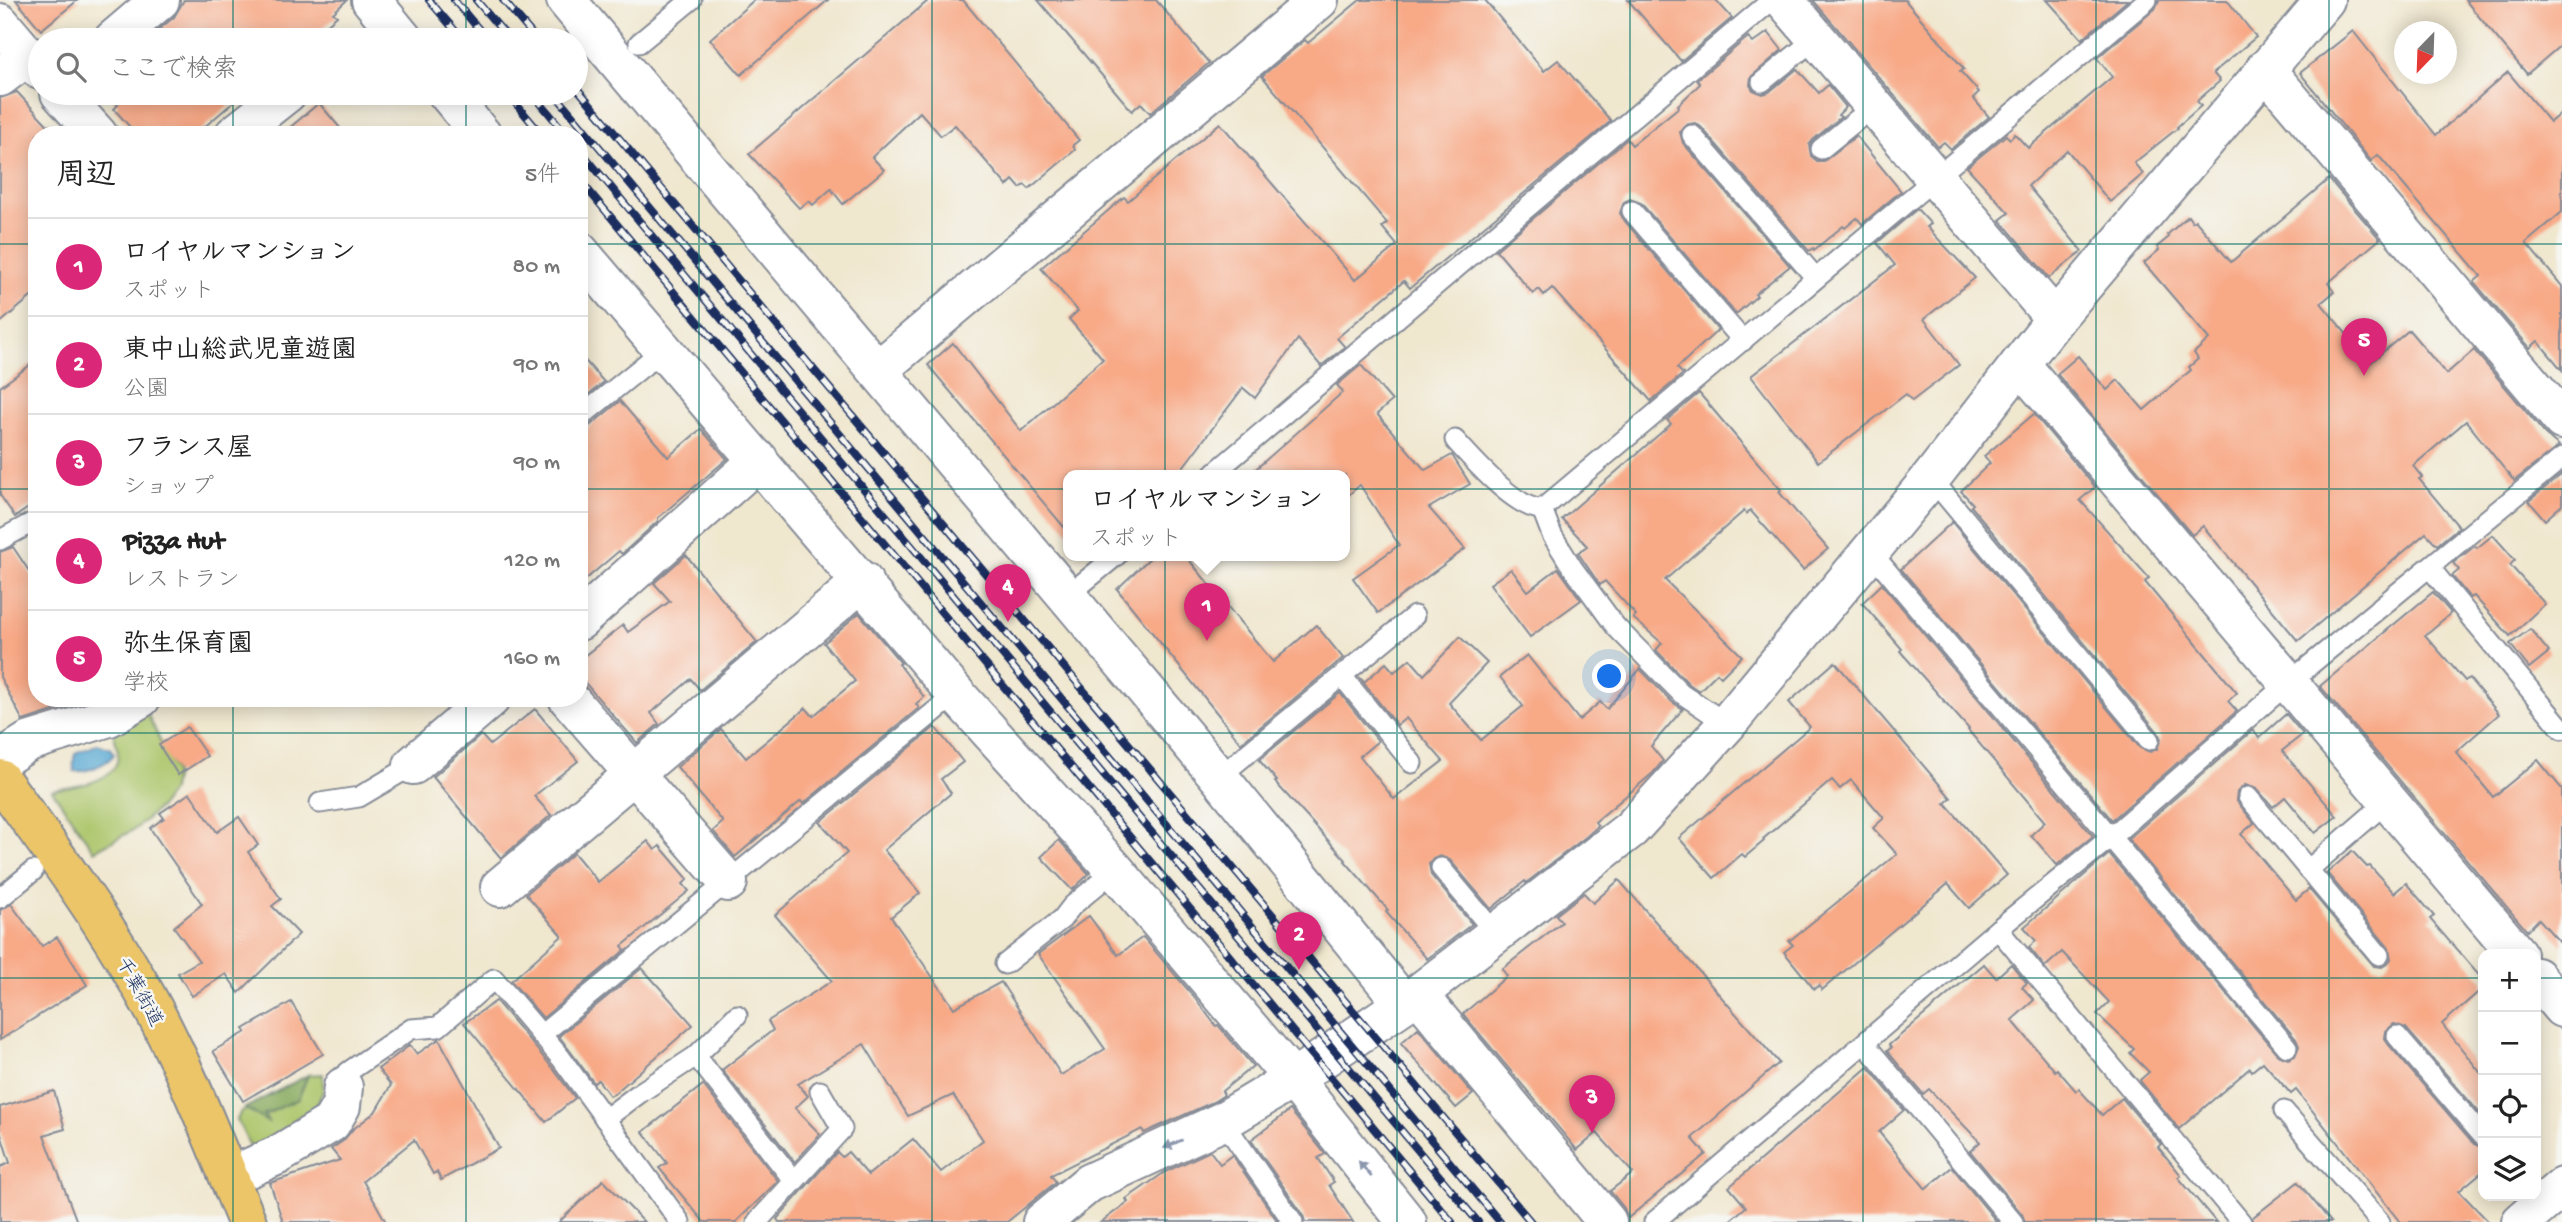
<!DOCTYPE html>
<html lang="ja">
<meta charset="utf-8">
<style>
:root{--surface:#fff;--page:#f6f6f6;--text:#222;--muted:#767676;--line:#e0e0e0;--accent:#db2777}
body{margin:0;font-family:"Gochi Hand","Klee One",sans-serif;background:var(--page);color:var(--text)}
.controls{position:absolute;right:21px;bottom:21px;display:grid;overflow:hidden;border-radius:14px;box-shadow:0 4px 18px #0003}
.controls button{width:63px;height:63px;display:grid;place-items:center;padding:0;border:0;border-bottom:2px solid var(--line);background:var(--surface);color:var(--text);font:35px sans-serif}
.compass{position:absolute;left:2394px;top:21px;width:63px;height:63px;border-radius:50%;background:var(--surface);box-shadow:0 4px 18px #0003;rotate:203deg}
.you{position:absolute;left:1610px;top:677px;width:24px;height:24px;margin:-18px;border:5px solid #fff;border-radius:50%;background:#1a73e8;box-shadow:0 0 0 10px #1a73e833}
.badge{display:grid;place-items:center;width:46px;height:46px;border-radius:50%;background:var(--accent);color:#fff;font-size:23px;font-weight:700}
.pin{position:absolute;translate:-50% -58px;filter:drop-shadow(0 2px 4px #0008)}
.pin::after{content:'';position:absolute;top:37px;width:24px;height:21px;background:inherit;clip-path:polygon(0 0,100% 0,50% 100%)}
.popup{position:absolute;left:1063px;top:470px;width:287px;height:91px;box-sizing:border-box;display:grid;place-content:center;border-radius:14px;background:var(--surface);filter:drop-shadow(0 2px 5px #0005);font-size:23px;white-space:nowrap;color:var(--muted)}
.popup b{font-size:26px;color:var(--text)}
.popup::after{content:'';position:absolute;left:50%;top:100%;margin-left:-14px;border:14px solid transparent;border-top-color:var(--surface)}
.list{margin:0;padding:0;list-style:none}
h2{display:flex;justify-content:space-between;align-items:center;height:91px;margin:0;padding:0 28px;font-size:30px}
h2 small{font-size:23px;font-weight:400;color:var(--muted)}
.list li{display:grid;grid-template-columns:46px 1fr auto;gap:21px;align-items:center;box-sizing:border-box;height:98px;padding:0 28px;border-top:2px solid var(--line)}
.list b{display:block;font-size:26px;white-space:nowrap}
.list p{margin:0;font-size:23px;white-space:nowrap;color:var(--muted)}
.list em{font-size:23px;font-style:normal;color:var(--muted)}
.icon{flex:none;width:38px;height:38px;fill:none;stroke:currentColor;stroke-width:2;stroke-linecap:round;stroke-linejoin:round}
.map{position:relative;flex:none;width:2562px;height:1222px;overflow:hidden}
.search{position:absolute;background:var(--surface);box-shadow:0 4px 18px #0003;left:28px;top:28px;width:560px;height:77px;display:flex;align-items:center;gap:18px;box-sizing:border-box;padding:0 24px;border-radius:38px;color:var(--muted);font-size:26px}
.panel{position:absolute;background:var(--surface);box-shadow:0 4px 18px #0003;left:28px;top:126px;width:560px;height:581px;border-radius:28px}
.map>svg:first-child{display:block}
.green{fill:#adc66c;stroke:#647a65;stroke-width:2}
.forest{fill:#8aab60;stroke:#526d5f;stroke-width:2}
.water{fill:#59a9d3;stroke:#3a6c98;stroke-width:2}
.building{fill:#f8a986}
.lines{fill:none;stroke-linecap:round;stroke-linejoin:round}
.service-casing{stroke:#868b96;stroke-width:23}
.minor-casing{stroke:#868b96;stroke-width:42}
.tertiary-casing{stroke:#868b96;stroke-width:42}
.trunk-casing{stroke:#868b96;stroke-width:42}
.service{stroke:#fff;stroke-width:19}
.minor{stroke:#fff;stroke-width:38}
.tertiary{stroke:#fff;stroke-width:38}
.trunk{stroke:#ecc569;stroke-width:38}
.rail-casing{stroke:#1b2f5e;stroke-width:8}
.rail{stroke:#f6f6f2;stroke-width:5;stroke-dasharray:16;stroke-linecap:butt}
.oneway{fill:#8d97ae}
.grid{fill:none;stroke:#0f766e;stroke-width:2;stroke-opacity:0.55}
.labels{text-anchor:middle;stroke-width:5;stroke-linejoin:round;paint-order:stroke}
.street-label{font-size:19px;fill:#1b2f5e;stroke:#f6f6f2}
</style>
<div class="map">
<svg width="2562" height="1222" viewBox="0 0 2562 1222">
<rect width="100%" height="100%" fill="#f6f6f2"/>
<filter id="ink" filterUnits="userSpaceOnUse"><feTurbulence type="fractalNoise" baseFrequency=".0143" numOctaves="2"/><feDisplacementMap in="SourceGraphic" scale="14" xChannelSelector="R" yChannelSelector="G"/><feConvolveMatrix kernelMatrix="1 2 1 2 8 2 1 2 1" color-interpolation-filters="sRGB"/></filter>
<filter id="wash" filterUnits="userSpaceOnUse"><feTurbulence type="fractalNoise" baseFrequency=".00686" numOctaves="4" result="noise"/><feDisplacementMap in="SourceGraphic" scale="28" xChannelSelector="R" yChannelSelector="G"/><feGaussianBlur stdDeviation="1.57" result="paint"/><feColorMatrix in="noise" values="0 0 0 0 0 0 0 0 0 0 0 0 0 0 0 0 0 1.4 0 .05"/><feComposite in="paint" operator="in"/></filter>
<g filter="url(#wash)">
<rect width="100%" height="100%" fill="#f0e7cf"/>
<g class="green">
<path d="M146 711 175 772 172 790 160 807 135 829 94 851 52 790C72 787 120 783 118 753 118 746 114 738 112 731Z"/>
<path d="M323 1074V1091L314 1112 252 1150 237 1120 241 1111 250 1110 267 1120 264 1115 298 1099 308 1075Z"/>
</g>
<path class="forest" d="M308 1075 298 1099 264 1115 269 1123 245 1108Z"/>
<path class="water" d="M97 744 110 748 114 754C108 764 85 773 74 771 72 743 79 756 97 744Z"/>
<g id="blocks">
<g class="building">
<path d="M16 0H78L41 30Z"/>
<path d="M184 0H347L333 13 337 16 317 33 315 30 303 40H146L174 17Z"/>
<path d="M754 0H828L741 75 710 39Z"/>
<path d="M929 0H963L1079 140 1073 145 1075 150 1029 189 1025 185 1020 188 1013 180 1007 186 955 125 941 136 920 112 872 157 884 170 843 204 831 189 813 205 809 201 799 208 749 154Z"/>
<path d="M1038 0H1156L1209 63 1150 113 1141 103 1132 111Z"/>
<path d="M1360 0H1485L1544 71 1558 60 1611 121 1410 288 1404 281 1337 338 1345 347 1321 366 1298 339 1255 398 1243 388 1177 475H1069V533L928 365 953 343 1021 431 1103 359 1069 319 1078 311 1041 268 1124 197 1128 201 1220 123 1355 280 1397 245 1382 227 1387 223 1262 76 1305 40 1308 43Z"/>
<path d="M1628 0H1716L1732 18 1681 61Z"/>
<path d="M1813 0H1905L1964 69 1960 71 1979 92 1973 98 1989 117 1951 149 1944 142 1938 147Z"/>
<path d="M2047 0H2128L2082 39Z"/>
<path d="M2159 0H2227L2256 37 2213 73 2220 81 2197 101 2201 106 2177 127 2178 128 2134 163 2143 174 2110 202 2067 150 2028 186 2082 251 2049 278 2000 220 2009 213 1967 167 2006 135 2010 139 2015 134 2028 148 2112 77 2097 58 2155 9Z"/>
<path d="M2465 0H2562V44L2527 74Z"/>
<path d="M2353 31 2436 135 2508 72 2550 122 2562 112V212L2526 243 2562 286V370L2538 341 2530 348 2474 282 2481 276 2378 155 2371 161 2300 73Z"/>
<path d="M1768 32 1782 50 1751 77 1750 85 1753 90 1763 94 1769 92 1797 69 1819 93 1828 85 1846 107 1838 115 1841 117 1813 140 1809 145 1811 156 1817 161H1824L1856 136 1901 191 1862 224 1857 218 1845 228 1843 226 1814 250 1813 248 1809 251 1701 127 1695 123 1685 125 1680 132 1683 143 1790 266 1755 294 1757 296 1736 314 1641 203 1630 199 1624 202 1620 213 1623 219 1718 330 1677 368 1683 374 1651 401 1552 288 1544 295 1539 289 1533 294 1496 250 1627 139 1632 145 1679 107 1678 105 1700 84 1697 80 1748 37 1753 43Z"/>
<path d="M17 92 57 135H37V292L0 323V98Z"/>
<path d="M108 93H244L195 135H137L114 109 118 105Z"/>
<path d="M319 103 346 135H281Z"/>
<path d="M2329 179 2380 239 2328 283 2334 292 2321 303 2370 363 2409 330 2446 374 2474 350 2545 434 2559 446 2514 481 2466 421 2413 466 2422 477 2419 479 2459 527 2437 545 2426 533 2298 641 2203 526 2192 535 2057 374 2078 356 2107 390 2118 380 2144 410 2191 370 2189 367 2198 359 2194 353 2209 339 2144 263 2159 250 2157 247 2169 237 2167 235 2188 216 2192 222 2195 220 2231 262Z"/>
<path d="M1917 209 1931 224 1927 227 1975 278 1924 319 1959 365 1912 401 1906 394 1818 462 1751 376 1895 265 1877 243Z"/>
<path d="M579 354 604 382 579 402Z"/>
<path d="M37 360V502L15 517 0 495V387Z"/>
<path d="M1361 365 1392 401 1377 414 1425 470 1452 455 1470 484 1429 508 1465 549 1378 613 1353 578 1399 545 1360 485 1345 498V475H1249L1343 392 1337 385Z"/>
<path d="M1699 393 1781 490 1779 492 1828 549 1803 570 1750 510 1746 514 1744 511 1665 580 1742 656 1721 677 1717 673 1699 691 1689 684 1656 650 1662 643 1633 618 1636 615 1605 581 1600 585 1578 553 1587 546 1562 519 1671 424 1667 420Z"/>
<path d="M620 401 668 457 701 429 727 459 658 518V521L622 554 619 551 579 585V430L587 428Z"/>
<path d="M2034 414 2095 487 2080 500 2149 578 2145 582 2237 693 2228 701 2237 711 2112 820 1901 569 1952 522 2140 748 2150 752 2157 749 2161 739 2158 732 1971 506 1973 504 1961 491 1990 463 1984 456Z"/>
<path d="M2562 474V505L2545 520 2529 501Z"/>
<path d="M2493 535 2515 560 2510 565 2545 604 2510 636 2474 596 2470 598 2452 576 2459 570 2453 563 2475 546 2477 548Z"/>
<path d="M13 547 37 583V698H93L23 721 0 677V552Z"/>
<path d="M686 555 757 642 700 690 691 679 651 713 659 724 637 743 579 676V660L623 625 628 632 670 601 654 583Z"/>
<path d="M1153 555H1185L1273 662 1316 625 1343 658 1241 743 1117 589Z"/>
<path d="M1558 568 1581 600 1530 637 1490 584 1511 569 1528 591Z"/>
<path d="M1882 584 2093 836 2057 865 2031 835 2045 822 1968 730 1969 729 1900 651 1902 649 1862 603Z"/>
<path d="M2433 592 2451 613 2425 635 2465 681 2469 678 2499 714 2456 752 2493 797 2538 760 2562 789V945L2539 919 2527 931 2320 686Z"/>
<path d="M859 613 901 663 899 664 924 697 916 704 919 708 803 804 801 801 735 857 713 831 723 822 677 767 721 729 746 758 806 708 813 716 855 681 824 643Z"/>
<path d="M2530 629 2549 652 2529 668 2510 644Z"/>
<path d="M1460 637 1487 663 1449 703 1481 740 1523 706 1500 677 1527 655 1579 720 1600 702 1607 709 1640 669 1672 702 1683 709 1651 746 1663 761 1653 773 1595 822 1598 826 1587 836 1526 883 1525 881 1491 909 1450 860 1440 856 1433 859 1429 864 1431 875 1472 924 1427 959 1386 912 1388 910 1345 861 1346 860 1275 782 1277 781 1259 760 1340 693 1378 741 1360 756 1394 799 1443 761 1406 718 1397 725 1359 677 1364 682 1386 663 1394 672 1410 659 1424 675Z"/>
<path d="M1835 662 1951 798 1945 803 2007 875 1969 908 1948 884 1822 990 1819 985 1814 989 1784 952 1793 945 1789 941 1897 854 1873 828 1884 818 1851 780 1840 789 1832 780 1763 839 1764 841 1745 857 1742 854 1714 878 1679 838 1810 727 1789 702Z"/>
<path d="M535 709 578 761 534 796 551 815 501 858 433 777 481 735 490 745Z"/>
<path d="M2286 714 2303 734 2282 751 2337 816 2315 833 2285 797 2273 807 2257 789 2245 785 2237 792 2236 800 2254 823 2241 834 2296 900 2309 889 2374 966 2382 967 2387 964 2391 959 2389 948 2327 873 2352 851 2367 867 2370 866 2394 893 2406 883 2434 916 2430 919 2483 980V988L2442 1024 2483 1076V1117L2406 1028 2394 1024 2386 1031 2385 1038 2388 1044 2474 1144 2483 1148V1171L2459 1191 2489 1222H2400L2296 1090 2291 1094 2263 1062 2252 1071 2250 1068 2179 1129 2141 1082 2140 1080 2149 1072 2130 1053 2134 1049 2097 1014 2109 1002 2062 952 2045 967 2029 947 2036 941 2024 927 2109 854 2278 1055 2288 1059 2295 1056 2299 1046 2296 1039 2128 839 2253 730 2259 738Z"/>
<path d="M187 727 207 756 178 775 159 745Z"/>
<path d="M935 727 963 762 941 779 951 793 884 850 920 893 891 917 954 1008 1001 982 1061 1075 1105 1049 1038 954 1089 916 1118 955 1143 937 1195 998 1216 1026 1218 1025 1253 1066 1222 1091 1224 1095 1213 1102 1144 1133 1142 1129 1051 1175 1056 1182 1007 1222H779L777 1219 837 1152 842 1157 848 1152 868 1175 913 1139 941 1172 983 1140 953 1095 908 1116 864 1044 798 1084 808 1096 795 1108 820 1134 795 1162 722 1070 773 1030 768 1021 832 981 775 915 847 853 820 822Z"/>
<path d="M190 793 217 832 239 817 258 845 248 852 281 899 272 906 299 934 239 993 226 974 192 996 178 973 199 961 174 927 202 904 150 828 164 818 160 813Z"/>
<path d="M1059 840 1089 874 1072 890 1041 857Z"/>
<path d="M648 841 655 850 660 846 688 879 683 884 689 891 627 942 622 946 625 950 543 1018 511 981 562 936 526 894 574 853 598 882Z"/>
<path d="M1619 880 1779 1063 1692 1138 1706 1154 1628 1218 1624 1208 1610 1191 1633 1173 1597 1133 1577 1150 1463 1014 1507 976 1502 969 1562 922 1556 915 1584 893 1593 903Z"/>
<path d="M11 904 42 946 57 937 87 985 0 1040V910Z"/>
<path d="M1984 964 1996 978 2011 964 2027 983 2022 987 2034 1000 2012 1020 2055 1071 2057 1069 2076 1091 2079 1089 2102 1115 2122 1098 2161 1144 2158 1147 2181 1175 2178 1177 2216 1222H2025L2022 1214 1970 1151 1980 1142 1929 1089 1923 1094 1887 1051 1891 1048 1889 1045Z"/>
<path d="M642 968 693 1025 614 1094 610 1096 598 1080 594 1083 559 1036Z"/>
<path d="M496 1001 551 1066 575 1098 546 1122 464 1023Z"/>
<path d="M291 1002 323 1054 243 1101 213 1051 246 1032 244 1029Z"/>
<path d="M1418 1028 1473 1094 1456 1108 1401 1043Z"/>
<path d="M439 1039 499 1148 441 1180 437 1172 433 1174 414 1140 363 1181 386 1222H283L270 1183 340 1160 331 1149 343 1141 352 1130 375 1112 391 1085 378 1069 410 1045 417 1054Z"/>
<path d="M1868 1067 1904 1110 1879 1132 1926 1189 1952 1167 1997 1222H1728L1746 1207 1729 1187Z"/>
<path d="M703 1085 778 1181 736 1222H704L659 1168 667 1163 643 1132Z"/>
<path d="M54 1091 65 1129 44 1135 77 1222H0V1167L10 1163 0 1131V1107Z"/>
<path d="M1290 1110 1325 1154 1318 1158 1334 1182 1329 1185 1353 1222H1305L1303 1215 1251 1140Z"/>
<path d="M1210 1151 1220 1164 1232 1155 1278 1222H1101L1128 1202 1126 1199 1165 1172Z"/>
<path d="M603 1180 644 1222H559Z"/>
<path d="M2298 1182 2331 1222H2253L2252 1218Z"/>
</g>
</g>
</g>
<g filter="url(#ink)">
<use href="#blocks" fill-opacity="0" stroke="#868b96" stroke-width="2"/>
<g class="lines">
<g class="service-casing">
<g id="service">
<path d="M639 43 691 0"/>
<path d="M1762 82 1816 38"/>
<path d="M1692 135 1815 277"/>
<path d="M1821 149 1874 106"/>
<path d="M1632 211 1743 341"/>
<path d="M579 418 663 350"/>
<path d="M1455 440C1472 459 1517 510 1542 509"/>
<path d="M1212 475 1772 0"/>
<path d="M1931 478 2149 740"/>
<path d="M0 540 37 520"/>
<path d="M1871 552 2287 1047"/>
<path d="M2430 568 2562 729"/>
<path d="M1067 596 1117 555"/>
<path d="M1342 676 1412 763"/>
<path d="M1727 724 1681 693 1616 627 1572 567 1552 535 1542 509 2147 0"/>
<path d="M1219 777 1414 616"/>
<path d="M2248 797 2379 955"/>
<path d="M320 803 359 797 413 765"/>
<path d="M1441 868 1496 934"/>
<path d="M2308 870 2389 800"/>
<path d="M0 898 33 871"/>
<path d="M1998 929 2241 1222"/>
<path d="M1005 964 1062 919 1072 906 1115 870"/>
<path d="M541 1035 956 694"/>
<path d="M2397 1036 2483 1136"/>
<path d="M1865 1044 2013 1222"/>
<path d="M696 1056 794 1181"/>
<path d="M343 1087 348 1072 411 1029 438 1027 494 979 561 1058 680 1222"/>
<path d="M2284 1111 2380 1222"/>
<path d="M605 1119 641 1092 696 1056 737 1015"/>
<path d="M1223 1121 1293 1222"/>
<path d="M757 1222 842 1129 820 1091"/>
<path d="M1654 1222 1998 929 2110 838 2288 683 2562 458"/>
</g>
</g>
<g class="minor-casing">
<g id="minor">
<path d="M371 0 404 40"/>
<path d="M1784 0 2055 319"/>
<path d="M0 23 40 70"/>
<path d="M113 40 160 0"/>
<path d="M2265 69 2562 420"/>
<path d="M0 77 28 56"/>
<path d="M60 93 98 135"/>
<path d="M447 93 482 135"/>
<path d="M234 135 287 93"/>
<path d="M579 251 956 694 1115 870 1293 1079 1418 994 1631 829 1727 724 1931 478 2055 319 2325 0"/>
<path d="M2020 364 2517 954"/>
<path d="M878 370 1319 0"/>
<path d="M579 621 759 460"/>
<path d="M568 698 728 882"/>
<path d="M0 760 28 742 109 717 141 698"/>
<path d="M413 765 491 698"/>
<path d="M500 887 863 581"/>
<path d="M2536 977 2562 1008"/>
<path d="M1418 994 1607 1222"/>
<path d="M249 1168 278 1155 331 1123 341 1106 343 1087"/>
<path d="M1042 1222 1089 1183 1223 1121 1293 1079 1407 1222"/>
<path d="M2521 1222 2562 1187"/>
</g>
</g>
<g class="tertiary-casing">
<path id="tertiary" d="M566 0 1219 777 1403 1003"/>
</g>
<g class="trunk-casing">
<path id="trunk" d="M0 779C49 846 99 913 140 985 183 1060 214 1142 247 1222"/>
</g>
<use href="#service" class="service"/>
<use href="#minor" class="minor"/>
<use href="#tertiary" class="tertiary"/>
<use href="#trunk" class="trunk"/>
<g class="rail-casing">
<g id="rail">
<path d="M429 0 463 40"/>
<path d="M454 0 488 40"/>
<path d="M476 0 510 40"/>
<path d="M503 0 537 40"/>
<path d="M576 87 1531 1222"/>
<path d="M507 93 542 135"/>
<path d="M532 93 567 135"/>
<path d="M554 93 1500 1222"/>
<path d="M579 149 1478 1222"/>
<path d="M579 179 1452 1222"/>
</g>
</g>
<use href="#rail" class="rail"/>
</g>
<defs><path id="oneway-solid" d="M-6-.8H1V-3.2L6.5 0L1 3.2V.8H-6Z" transform="scale(1.75)"/></defs>
<g class="oneway">
<use href="#oneway-solid" transform="translate(1173 1144) rotate(156)"/>
<use href="#oneway-solid" transform="translate(1365 1169) rotate(-129)"/>
</g>
</g>
<path class="grid" d="M233 0V40M466 0V40M699 0V1222M932 0V1222M1165 0V1222M1397 0V1222M1630 0V1222M1863 0V1222M2096 0V1222M2329 0V1222M233 93V135M466 93V135M0 244H37M579 244H2562M0 489H37M579 489H2562M233 698V1222M466 698V1222M0 733H2562M0 978H2483M2536 978H2562"/>
<g class="labels">
<g class="street-label">
<text transform="translate(141 991) rotate(61)" y="7">千葉街道</text>
</g>
</g>
</svg>
<div class="controls">
<button>+</button>
<button>−</button>
<button><svg class="icon" aria-label="locate" viewBox="0 0 24 24"><circle cx="12" cy="12" r="6"/><path d="M12 2v4M12 18v4M2 12h4M18 12h4"/></svg></button>
<button><svg class="icon" aria-label="layers" viewBox="0 0 24 24"><path d="M12 4l9 5-9 5-9-5zM3 14l9 5 9-5"/></svg></button>
</div>
<svg class="compass" viewBox="-18 -18 36 36"><path d="M0-13l5 13h-10z" fill="#e53935"/><path d="M0 13l5-13h-10z" fill="#767676"/></svg>
<div class="you"></div>
<div class="pin badge" style="left:1207px;top:641px">1</div>
<div class="popup"><b>ロイヤルマンション</b>スポット</div>
<div class="pin badge" style="left:1299px;top:970px">2</div>
<div class="pin badge" style="left:1592px;top:1133px">3</div>
<div class="pin badge" style="left:1008px;top:622px">4</div>
<div class="pin badge" style="left:2364px;top:376px">5</div>
<div class="search"><svg class="icon" aria-label="search" viewBox="0 0 24 24"><circle cx="10" cy="10" r="6"/><path d="M15 15l6 6"/></svg>ここで検索</div>
<section class="panel">
<h2>周辺<small>5件</small></h2>
<ul class="list">
<li><span class="badge">1</span><div><b>ロイヤルマンション</b><p>スポット</p></div><em>80 m</em></li>
<li><span class="badge">2</span><div><b>東中山総武児童遊園</b><p>公園</p></div><em>90 m</em></li>
<li><span class="badge">3</span><div><b>フランス屋</b><p>ショップ</p></div><em>90 m</em></li>
<li><span class="badge">4</span><div><b>Pizza Hut</b><p>レストラン</p></div><em>120 m</em></li>
<li><span class="badge">5</span><div><b>弥生保育園</b><p>学校</p></div><em>160 m</em></li>
</ul>
</section>
</div>
